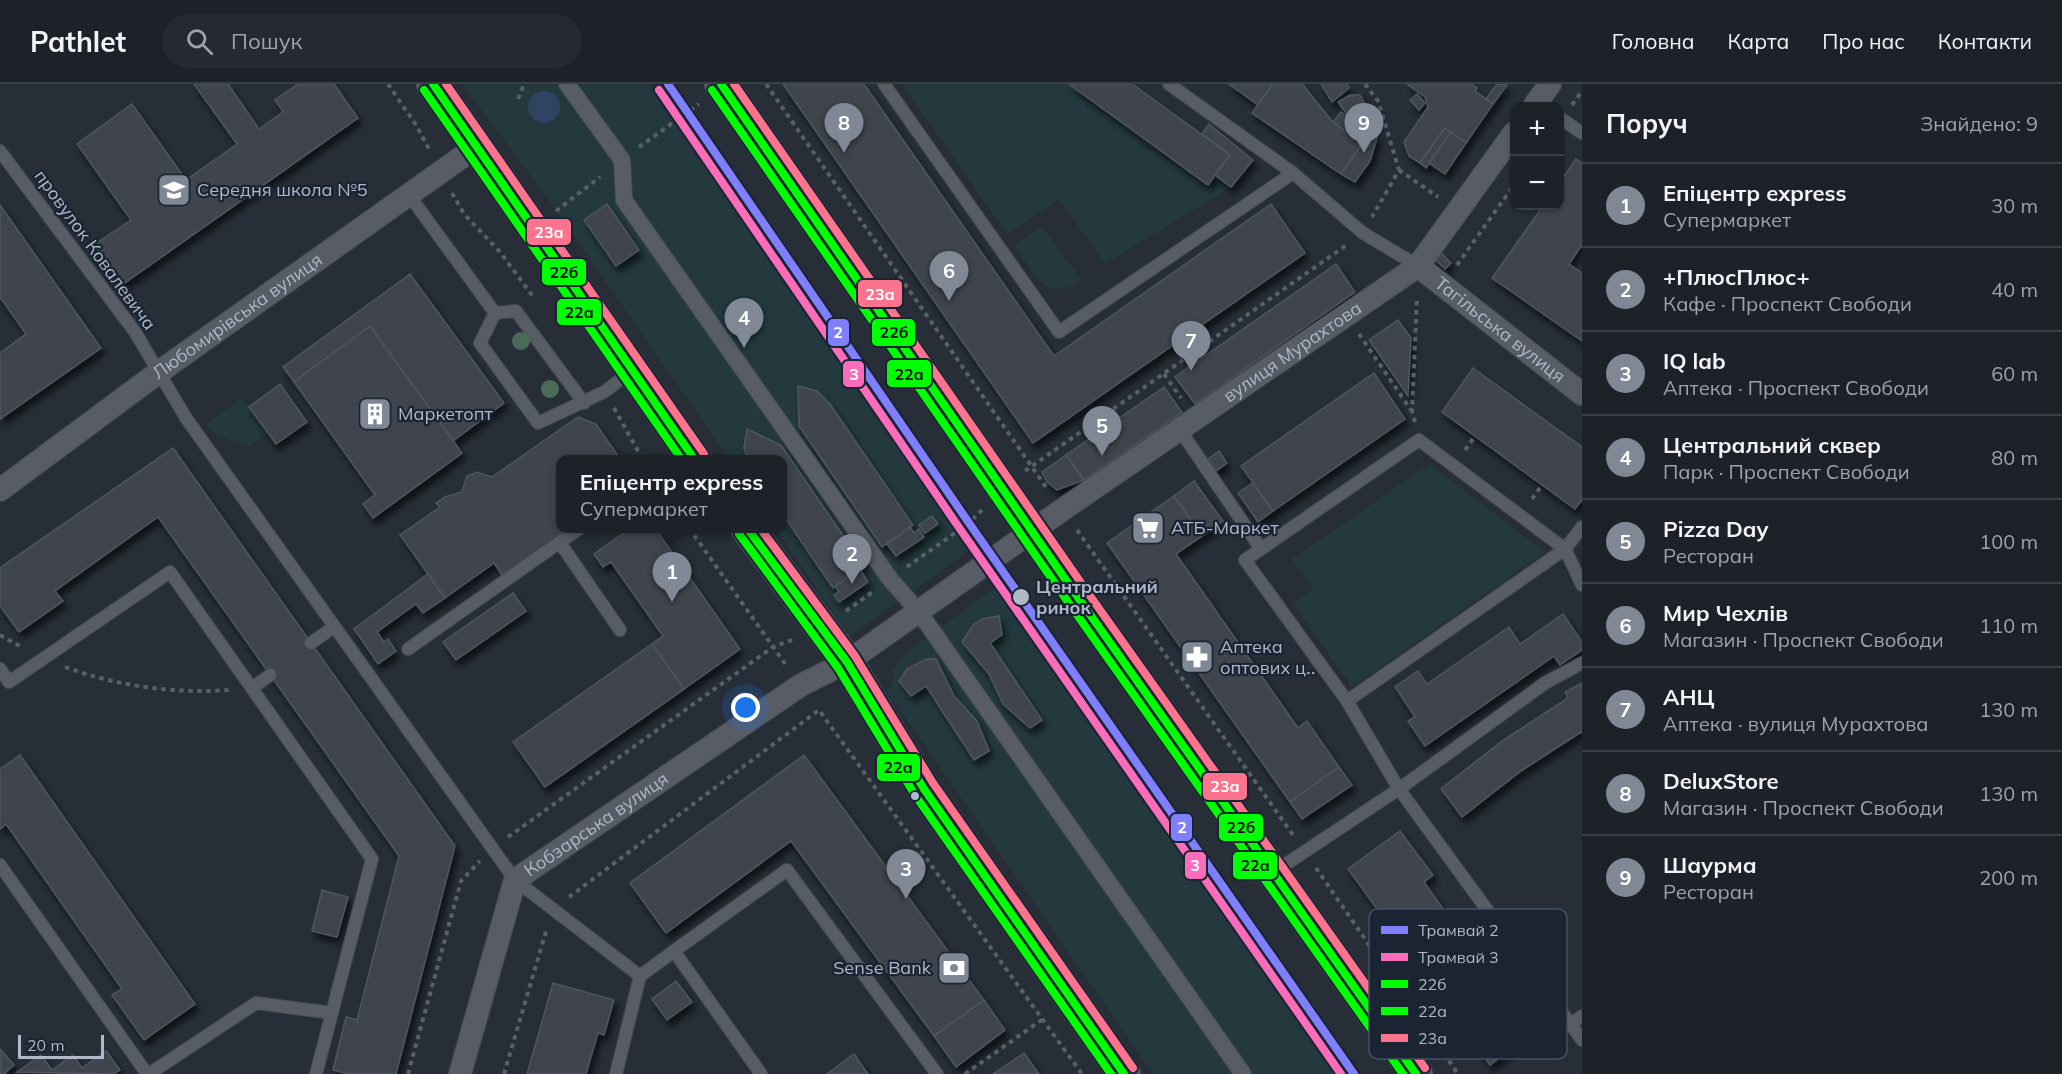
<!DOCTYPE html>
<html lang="uk">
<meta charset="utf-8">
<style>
:root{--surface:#1d2229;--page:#252a31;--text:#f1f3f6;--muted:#a0a4a8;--line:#3b3f46;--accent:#808896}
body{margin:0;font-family:Mulish,sans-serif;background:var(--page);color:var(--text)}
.controls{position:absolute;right:18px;top:18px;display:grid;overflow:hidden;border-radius:12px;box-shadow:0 2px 4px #0004}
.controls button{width:54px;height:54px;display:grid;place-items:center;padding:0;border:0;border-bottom:2px solid var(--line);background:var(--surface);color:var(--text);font:30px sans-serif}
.scale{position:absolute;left:18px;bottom:15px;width:86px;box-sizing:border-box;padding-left:6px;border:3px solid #b0b9c9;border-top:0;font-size:16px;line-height:21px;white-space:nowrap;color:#b0b9c9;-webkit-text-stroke:4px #1a2433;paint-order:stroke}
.you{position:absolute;left:746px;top:624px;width:21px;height:21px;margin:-15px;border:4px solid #fff;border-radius:50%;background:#1a73e8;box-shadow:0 0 0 9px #1a73e833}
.badge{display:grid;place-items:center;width:39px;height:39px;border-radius:50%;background:var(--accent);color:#fff;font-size:20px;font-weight:700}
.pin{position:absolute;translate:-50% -50px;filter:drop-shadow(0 2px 3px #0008)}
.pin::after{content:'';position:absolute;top:32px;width:21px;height:18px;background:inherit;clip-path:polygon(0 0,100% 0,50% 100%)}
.popup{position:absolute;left:556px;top:371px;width:231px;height:78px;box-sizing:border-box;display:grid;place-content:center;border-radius:12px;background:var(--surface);filter:drop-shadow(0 2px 4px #0005);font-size:20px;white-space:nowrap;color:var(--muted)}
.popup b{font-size:22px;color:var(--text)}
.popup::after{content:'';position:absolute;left:50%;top:100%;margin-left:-12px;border:12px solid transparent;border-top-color:var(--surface)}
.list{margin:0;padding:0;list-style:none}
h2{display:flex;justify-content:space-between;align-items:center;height:78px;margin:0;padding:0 24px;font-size:26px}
h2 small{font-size:20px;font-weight:400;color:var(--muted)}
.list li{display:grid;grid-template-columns:39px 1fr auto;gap:18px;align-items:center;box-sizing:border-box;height:84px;padding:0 24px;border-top:2px solid var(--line)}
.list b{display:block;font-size:22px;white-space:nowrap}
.list p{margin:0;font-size:20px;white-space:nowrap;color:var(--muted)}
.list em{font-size:20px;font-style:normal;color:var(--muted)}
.icon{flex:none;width:33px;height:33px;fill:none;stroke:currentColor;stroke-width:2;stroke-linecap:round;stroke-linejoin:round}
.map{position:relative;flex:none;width:1582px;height:990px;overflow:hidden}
header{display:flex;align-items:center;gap:36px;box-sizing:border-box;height:84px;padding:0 30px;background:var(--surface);border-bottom:2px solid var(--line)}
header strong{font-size:28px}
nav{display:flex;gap:33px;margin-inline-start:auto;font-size:21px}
.search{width:420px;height:54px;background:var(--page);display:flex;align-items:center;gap:15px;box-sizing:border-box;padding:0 21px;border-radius:33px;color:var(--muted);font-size:22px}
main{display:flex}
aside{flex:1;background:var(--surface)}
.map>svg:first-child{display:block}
.green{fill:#23393e}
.water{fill:#304461}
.building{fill:#3f444d;stroke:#4f565f;stroke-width:1.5;filter:url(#shadow)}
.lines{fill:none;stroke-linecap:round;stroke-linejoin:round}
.service-casing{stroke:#464a52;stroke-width:14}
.pedestrian-casing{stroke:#464a52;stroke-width:18}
.minor-casing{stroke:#464a52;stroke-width:24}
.secondary-casing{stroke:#464a52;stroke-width:34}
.path{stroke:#596068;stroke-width:4;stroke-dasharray:4.5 4.5;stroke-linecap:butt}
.service{stroke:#575c65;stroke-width:12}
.pedestrian{stroke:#575c65;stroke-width:16}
.minor{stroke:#575c65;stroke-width:22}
.secondary{stroke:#565b63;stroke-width:33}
.bus-1-casing{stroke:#1a2433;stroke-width:12}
.bus-2-casing{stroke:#1a2433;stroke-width:12}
.bus-3-casing{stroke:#1a2433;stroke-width:12}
.bus-1{stroke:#0f0;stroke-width:8}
.bus-2{stroke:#00ff01;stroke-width:8}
.bus-3{stroke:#fc738d;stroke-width:8}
.tram-1-casing{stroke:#1a2433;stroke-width:12}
.tram-2-casing{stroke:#1a2433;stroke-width:12}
.tram-1{stroke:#8080ff;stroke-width:8}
.tram-2{stroke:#fb6dba;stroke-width:8}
.tree{fill:#496b57}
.stop-dot{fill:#b0b9c9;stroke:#1a2433;stroke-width:2}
.labels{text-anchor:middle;stroke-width:4.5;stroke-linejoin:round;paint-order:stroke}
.poi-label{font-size:18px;fill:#b0b9c9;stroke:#1a2433;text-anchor:start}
.street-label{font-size:18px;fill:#b0b9c9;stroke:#1a2433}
.stop-label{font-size:18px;font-weight:bold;fill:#b0b9c9;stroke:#1a2433;text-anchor:start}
.key{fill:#1a2433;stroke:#475160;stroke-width:1.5}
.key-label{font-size:16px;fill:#b0b9c9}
.line-badge{stroke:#1a2433;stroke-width:2}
.badge-label{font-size:16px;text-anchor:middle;font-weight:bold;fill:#fff}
.pale-badge-label{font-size:16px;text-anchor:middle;font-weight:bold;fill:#111}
</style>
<header>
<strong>Pathlet</strong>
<div class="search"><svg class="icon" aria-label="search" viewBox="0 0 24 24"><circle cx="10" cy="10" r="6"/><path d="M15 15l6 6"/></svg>Пошук</div>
<nav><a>Головна</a><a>Карта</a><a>Про нас</a><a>Контакти</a></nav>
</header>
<main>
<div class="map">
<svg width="1582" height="990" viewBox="0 0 1582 990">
<defs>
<filter id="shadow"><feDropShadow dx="3.5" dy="6" stdDeviation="3" flood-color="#0009"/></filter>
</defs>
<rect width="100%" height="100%" fill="#272e37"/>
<g class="green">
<path d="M462 0H648L792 205 979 460 849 552 776 445 783 444V376L729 375 546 112Z"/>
<path d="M902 0H1069L1208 101 1215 91 1231 103 1105 180 1059 115 1007 150Z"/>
<path d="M1042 142 1082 197C1043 219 1035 190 1014 161Z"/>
<path d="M242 314 268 349 249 363 214 350 206 340Z"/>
<path d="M1430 380 1545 468 1352 603 1293 520 1313 505 1292 475Z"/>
<path d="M999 501 1337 990H1153L886 606 893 601V587L902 571Z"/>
</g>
<circle class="water" cx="544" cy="23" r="16"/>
<g class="building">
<path d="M194 0H228L259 45 283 28 275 16 298 0H334L358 34 122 201 94 161 131 136 77 60 132 20 186 96 237 60Z"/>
<path d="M783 0H864L1054 272 1271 120 1305 169 1033 359Z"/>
<path d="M1069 0H1132L1230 71 1208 101Z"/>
<path d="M1229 0H1273L1258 21Z"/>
<path d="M1273 0H1302L1333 38 1362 60 1341 90 1252 29Z"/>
<path d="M1321 0H1347L1349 4 1332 18Z"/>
<path d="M1407 0H1471L1477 4 1475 7 1493 20 1466 59 1445 44 1420 79 1409 72 1404 58 1428 23 1425 13Z"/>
<path d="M1497 0 1507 1 1493 20 1486 15Z"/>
<path d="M1417 10 1425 19 1419 26 1410 16Z"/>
<path d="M1350 11H1360L1368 26 1351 36 1338 18Z"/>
<path d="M1341 28 1377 54 1370 77 1355 98 1341 90 1362 60 1333 38Z"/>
<path d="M1209 40 1253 76 1231 103 1215 91 1230 71 1202 50Z"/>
<path d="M1445 44 1451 48 1426 84 1420 79Z"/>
<path d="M1451 48 1466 59 1445 90 1429 79Z"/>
<path d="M1576 75 1582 79V161L1569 180 1582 189V257L1492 194 1543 122H1560V98Z"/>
<path d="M607 120 639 166 616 182 584 136Z"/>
<path d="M0 121 101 264 0 335V269L26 250 0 213Z"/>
<path d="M1441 169 1451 179 1445 185 1435 175Z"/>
<path d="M1336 180 1355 208 1195 320 1175 293Z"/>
<path d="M410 190 504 319 453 357 370 242 294 298 283 283Z"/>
<path d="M1398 236 1411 254 1408 312 1369 256Z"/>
<path d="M370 242 462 369 373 434 363 420 375 411 294 298Z"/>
<path d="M1473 284 1582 363V416L1575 425 1442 328Z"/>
<path d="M1374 289 1405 335 1273 427 1241 382Z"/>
<path d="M280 300 307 338 276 360 249 323Z"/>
<path d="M798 302 817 307 830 320 913 441 882 463 799 342Z"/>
<path d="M1164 303 1182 328 1084 396 1066 371Z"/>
<path d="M578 333 596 340 621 376H561V432L558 434 561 444 567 446 502 491 494 479 445 514 400 451 440 423 436 419 445 413 462 408 467 392 477 388 492 393Z"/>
<path d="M747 345 781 361 864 482 833 504 783 431V376H748L744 364Z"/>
<path d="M173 364 455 762 396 990H349L333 986 346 933 357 936 399 772 158 433 55 507 63 517 19 548 0 522V484Z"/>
<path d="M1219 367 1227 379 1216 387 1208 375Z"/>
<path d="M1066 371 1084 396 1057 406 1047 398 1042 388Z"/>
<path d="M1194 397 1223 437 1202 452 1174 412Z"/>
<path d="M1253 399 1273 427 1258 438 1238 409Z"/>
<path d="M1174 412 1202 452 1176 470 1298 644 1307 637 1339 683 1290 718 1107 459Z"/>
<path d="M932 432 938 440 925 449 919 441Z"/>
<path d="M910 443 914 449 919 445 924 453 896 472 887 460Z"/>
<path d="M631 444H655L740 565 684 605 652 560 663 552 611 478 603 483 594 470Z"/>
<path d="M860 485 868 498 839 518 834 511 839 508 835 502Z"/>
<path d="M428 490 445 514 423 529 416 520 377 548 384 558 388 555 396 567 378 580 354 545Z"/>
<path d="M513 509 526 527 456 576 443 558Z"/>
<path d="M1563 530 1582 558V566L1560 581 1554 572 1425 662 1408 637 1415 633 1395 603 1418 587 1427 600 1509 543 1520 560Z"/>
<path d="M999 532 1002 551 990 559 1042 636 1030 644 1003 620 989 590 962 558 974 540 983 535Z"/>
<path d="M652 560 684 605 545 703 513 658Z"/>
<path d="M926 575H936L954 612 977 637 989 667 974 676 926 602 911 612 899 597 907 585Z"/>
<path d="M1582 599V649L1581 648 1521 687 1462 733 1441 705 1502 657 1568 614 1565 608Z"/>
<path d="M20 671 195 920 144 956 112 911 122 905 6 740 0 745V685Z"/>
<path d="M804 671 984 916 934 952 791 757 666 849 630 799Z"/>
<path d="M1339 683 1352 701 1302 735 1290 718Z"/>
<path d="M1400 747 1433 791 1424 798 1500 905 1510 898 1542 943 1490 981 1348 785Z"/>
<path d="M322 806 348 813 337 853 312 847Z"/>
<path d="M676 897 692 918 667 936 652 915Z"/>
<path d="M553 899 614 916 604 951 598 949 586 990H527Z"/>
<path d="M984 916 1005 946 956 983 934 952Z"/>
<path d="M0 965 14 981 4 990H0Z"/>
<path d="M106 967 120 986 113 990 17 988 41 971 52 986 73 971 82 984Z"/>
<path d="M1024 969 1039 990H993Z"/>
<path d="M854 970 868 990H827Z"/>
</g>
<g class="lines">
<g class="service-casing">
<g id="service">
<path d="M884 0 1059 248 1293 89"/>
<path d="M1169 0 1293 89 1363 149 1418 182"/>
<path d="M1560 34 1582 49"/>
<path d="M0 67 135 248 186 334 515 796 640 892 674 867 761 990"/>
<path d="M409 111 495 229 480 259 538 339 604 308 632 287"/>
<path d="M495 229 516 227 584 319"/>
<path d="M1180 346 1261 465"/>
<path d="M560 459 620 546"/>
<path d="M1582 501 1565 465 1419 356 1245 476 1347 617 1399 705 1582 956"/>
<path d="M311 559 334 543"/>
<path d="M408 565 580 444"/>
<path d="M0 585 9 598 170 488 372 775 316 990"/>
<path d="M252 604 270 591"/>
<path d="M1347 617 1565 465 1582 443"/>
<path d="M0 781 147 990"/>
<path d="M1274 788 1399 705 1545 599 1582 579"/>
<path d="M674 867 787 786 937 990"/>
<path d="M1571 940 1582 932"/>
<path d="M149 990 256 919 332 929"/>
<path d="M616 990 640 892"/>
</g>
</g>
<g class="pedestrian-casing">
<path id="pedestrian" d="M567 0 622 76 624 116 890 495 919 528 1243 990"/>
</g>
<g class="minor-casing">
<g id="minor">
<path d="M1534 22 1550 0"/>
<path id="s1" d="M1418 182 1582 310"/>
<path id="s2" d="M0 406 159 288 476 63"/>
<path id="s3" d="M460 990 515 796 801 601 847 578 1062 426 1418 182 1514 49"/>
</g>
</g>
<g class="secondary-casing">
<g id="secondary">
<path d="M433 0 695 376"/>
<path d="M721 0 1084 522 1416 990"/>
<path d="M747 444 847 578 924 705 1124 990"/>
</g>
</g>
<g class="path">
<path d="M388 0 416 41 429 65"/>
<path d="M766 0 1048 406"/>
<path d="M1365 0 1378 17 1399 86 1372 133"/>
<path d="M518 15 524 0"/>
<path d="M1572 21 1582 7"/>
<path d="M639 63 699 20"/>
<path d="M1399 86 1438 113"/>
<path d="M452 109 464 130 500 168 534 214"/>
<path d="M556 127 600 93"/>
<path d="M1457 181 1514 101"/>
<path d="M1359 250 1411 326"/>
<path d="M1164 290 1181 314"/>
<path d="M614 324 643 376"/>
<path d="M1415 338 1412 327 1417 214"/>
<path d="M1465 366 1475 352"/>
<path d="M1025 387 1348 160"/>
<path d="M1532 415 1542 401"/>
<path d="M689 444 786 581"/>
<path d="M1077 446 1293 751"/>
<path d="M907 483 969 439 982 426"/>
<path d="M846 527 874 507"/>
<path d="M0 551 23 564"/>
<path d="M65 583C117 602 174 610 229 606"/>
<path d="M508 753 773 563 792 556"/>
<path d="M1316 784 1458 990"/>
<path d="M569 813 819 626 1082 990"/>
<path d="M1461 850 1475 840"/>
<path d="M408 990 461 797 480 777"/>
<path d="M504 990 547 844"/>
<path d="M965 990 1043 935"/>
</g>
<use href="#service" class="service"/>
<use href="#pedestrian" class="pedestrian"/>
<use href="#minor" class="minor"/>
<use href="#secondary" class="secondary"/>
<g class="bus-1-casing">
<g id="bus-1">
<path d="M433 0 695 376"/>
<path d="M721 0 1084 522 1416 990"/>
<path d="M747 444 847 578 924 705 1124 990"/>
</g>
</g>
<g class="bus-2-casing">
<g id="bus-2">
<path d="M424 6 682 376"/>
<path d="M712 6 1075 528 1403 990"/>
<path d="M739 450 838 584 915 711 1111 990"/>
</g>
</g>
<g class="bus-3-casing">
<g id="bus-3">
<path d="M446 0 704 370"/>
<path d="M734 0 1093 516 1425 984"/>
<path d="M760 444 855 572 933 699 1133 984"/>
</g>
</g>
<use href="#bus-1" class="bus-1"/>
<use href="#bus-2" class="bus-2"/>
<use href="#bus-3" class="bus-3"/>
<g class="tram-1-casing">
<path id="tram-1" d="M668 0 969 439 1354 990"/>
</g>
<g class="tram-2-casing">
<path id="tram-2" d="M659 6 960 445 1341 990"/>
</g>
<use href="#tram-1" class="tram-1"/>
<use href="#tram-2" class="tram-2"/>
</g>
<g class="tree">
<circle cx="521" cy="257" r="9"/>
<circle cx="550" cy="305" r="9"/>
</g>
<defs>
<g id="school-square" transform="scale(1.725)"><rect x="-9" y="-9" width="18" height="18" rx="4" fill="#808896" stroke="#1a2433"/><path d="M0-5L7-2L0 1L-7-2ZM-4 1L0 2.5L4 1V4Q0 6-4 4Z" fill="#fff"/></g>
<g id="building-square" transform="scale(1.725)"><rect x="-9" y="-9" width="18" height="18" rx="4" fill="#808896" stroke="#1a2433"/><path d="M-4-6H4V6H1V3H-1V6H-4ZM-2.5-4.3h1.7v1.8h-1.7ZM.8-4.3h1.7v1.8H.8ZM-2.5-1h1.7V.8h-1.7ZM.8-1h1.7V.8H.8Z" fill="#fff"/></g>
<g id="supermarket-square" transform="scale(1.725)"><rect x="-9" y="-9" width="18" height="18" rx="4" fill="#808896" stroke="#1a2433"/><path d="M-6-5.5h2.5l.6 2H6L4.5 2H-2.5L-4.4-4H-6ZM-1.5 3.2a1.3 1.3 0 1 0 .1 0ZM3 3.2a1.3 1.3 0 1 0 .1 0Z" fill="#fff"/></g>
<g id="pharmacy-square" transform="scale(1.725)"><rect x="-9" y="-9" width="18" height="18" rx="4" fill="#808896" stroke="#1a2433"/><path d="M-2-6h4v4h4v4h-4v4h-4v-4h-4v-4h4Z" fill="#fff"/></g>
<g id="bank-square" transform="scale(1.725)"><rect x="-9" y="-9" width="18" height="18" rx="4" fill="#808896" stroke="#1a2433"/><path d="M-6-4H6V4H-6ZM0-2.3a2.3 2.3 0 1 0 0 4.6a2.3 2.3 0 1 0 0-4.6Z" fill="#fff"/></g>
</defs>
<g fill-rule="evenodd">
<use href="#school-square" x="174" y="106"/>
<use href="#building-square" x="375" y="330"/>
<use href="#supermarket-square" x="1148" y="444"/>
<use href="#pharmacy-square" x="1197" y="573"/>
<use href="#bank-square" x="954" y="884"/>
</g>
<g class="stop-dot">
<circle cx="1021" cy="513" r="9"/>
<circle cx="915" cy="712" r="5"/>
</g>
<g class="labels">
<g class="poi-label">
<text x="197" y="112">Середня школа №5</text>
<text x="398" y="336">Маркетопт</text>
<text x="1171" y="450">АТБ-Маркет</text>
<text x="1220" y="569">Аптека<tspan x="1220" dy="21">оптових ц‥</tspan></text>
<text x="931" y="890" text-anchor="end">Sense Bank</text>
</g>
<g class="street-label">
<text transform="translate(95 166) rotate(54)" y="6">провулок Ковалевича</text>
<text dy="6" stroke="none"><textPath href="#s2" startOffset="294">Любомирівська вулиця</textPath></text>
<text dy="6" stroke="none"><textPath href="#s1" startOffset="104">Тагільська вулиця</textPath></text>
<text dy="6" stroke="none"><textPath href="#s3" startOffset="1142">вулиця Мурахтова</textPath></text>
<text dy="6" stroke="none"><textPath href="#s3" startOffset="300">Кобзарська вулиця</textPath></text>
</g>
<g class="stop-label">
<text x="1036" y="509">Центральний<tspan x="1036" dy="21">ринок</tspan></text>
</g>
</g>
<rect x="1369" y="825" width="198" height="150" rx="9" class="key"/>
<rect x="1381" y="842" width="27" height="8" fill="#8080ff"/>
<rect x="1381" y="869" width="27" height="8" fill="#fb6dba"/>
<rect x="1381" y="896" width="27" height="8" fill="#0f0"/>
<rect x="1381" y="923" width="27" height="8" fill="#00ff01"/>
<rect x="1381" y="950" width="27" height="8" fill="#fc738d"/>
<g class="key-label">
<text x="1418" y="852">Трамвай 2</text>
<text x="1418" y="879">Трамвай 3</text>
<text x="1418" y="906">22б</text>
<text x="1418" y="933">22a</text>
<text x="1418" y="960">23а</text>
</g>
<g class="line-badge">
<rect x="526" y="134" width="46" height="28" rx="6" fill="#fc738d"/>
<rect x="541" y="174" width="46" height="28" rx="6" fill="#0f0"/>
<rect x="857" y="195" width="46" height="29" rx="6" fill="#fc738d"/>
<rect x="556" y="214" width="46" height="28" rx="6" fill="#00ff01"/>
<rect x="871" y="234" width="45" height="29" rx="6" fill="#0f0"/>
<rect x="827" y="234" width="23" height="29" rx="6" fill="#8080ff"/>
<rect x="886" y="275" width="46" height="29" rx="6" fill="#00ff01"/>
<rect x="842" y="276" width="23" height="28" rx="6" fill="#fb6dba"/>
<rect x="876" y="669" width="45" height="29" rx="6" fill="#00ff01"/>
<rect x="1202" y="688" width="46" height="29" rx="6" fill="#fc738d"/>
<rect x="1170" y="729" width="23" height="29" rx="6" fill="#8080ff"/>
<rect x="1218" y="729" width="46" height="29" rx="6" fill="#0f0"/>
<rect x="1184" y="767" width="23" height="29" rx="6" fill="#fb6dba"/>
<rect x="1232" y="767" width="46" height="29" rx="6" fill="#00ff01"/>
</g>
<g class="badge-label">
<text x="549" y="154">23а</text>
<text x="880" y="216">23а</text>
<text x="838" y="254">2</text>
<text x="854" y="296">3</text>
<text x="1225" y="708">23а</text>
<text x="1182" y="749">2</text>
<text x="1195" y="787">3</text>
</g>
<g class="pale-badge-label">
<text x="564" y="194">22б</text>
<text x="579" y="234">22a</text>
<text x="894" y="254">22б</text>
<text x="909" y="296">22a</text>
<text x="898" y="689">22a</text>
<text x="1241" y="749">22б</text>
<text x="1255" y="787">22a</text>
</g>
</svg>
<div class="controls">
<button>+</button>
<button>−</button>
</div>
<div class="scale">20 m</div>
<div class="you"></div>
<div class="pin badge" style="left:672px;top:518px">1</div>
<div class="popup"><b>Епіцентр express</b>Супермаркет</div>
<div class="pin badge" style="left:852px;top:500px">2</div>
<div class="pin badge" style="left:906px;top:815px">3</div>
<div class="pin badge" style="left:744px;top:264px">4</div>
<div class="pin badge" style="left:1102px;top:372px">5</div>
<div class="pin badge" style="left:949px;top:217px">6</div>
<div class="pin badge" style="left:1191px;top:287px">7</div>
<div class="pin badge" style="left:844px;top:69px">8</div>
<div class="pin badge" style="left:1364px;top:69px">9</div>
</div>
<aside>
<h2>Поруч<small>Знайдено: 9</small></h2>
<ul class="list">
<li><span class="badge">1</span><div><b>Епіцентр express</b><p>Супермаркет</p></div><em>30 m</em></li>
<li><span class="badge">2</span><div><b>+ПлюсПлюс+</b><p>Кафе · Проспект Свободи</p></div><em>40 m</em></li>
<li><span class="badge">3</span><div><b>IQ lab</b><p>Аптека · Проспект Свободи</p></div><em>60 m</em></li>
<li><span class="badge">4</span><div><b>Центральний сквер</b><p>Парк · Проспект Свободи</p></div><em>80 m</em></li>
<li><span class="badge">5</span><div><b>Pizza Day</b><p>Ресторан</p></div><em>100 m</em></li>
<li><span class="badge">6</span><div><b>Мир Чехлів</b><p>Магазин · Проспект Свободи</p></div><em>110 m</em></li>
<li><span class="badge">7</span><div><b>АНЦ</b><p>Аптека · вулиця Мурахтова</p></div><em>130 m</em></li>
<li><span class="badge">8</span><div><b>DeluxStore</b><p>Магазин · Проспект Свободи</p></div><em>130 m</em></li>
<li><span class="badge">9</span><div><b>Шаурма</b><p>Ресторан</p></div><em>200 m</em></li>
</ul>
</aside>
</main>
